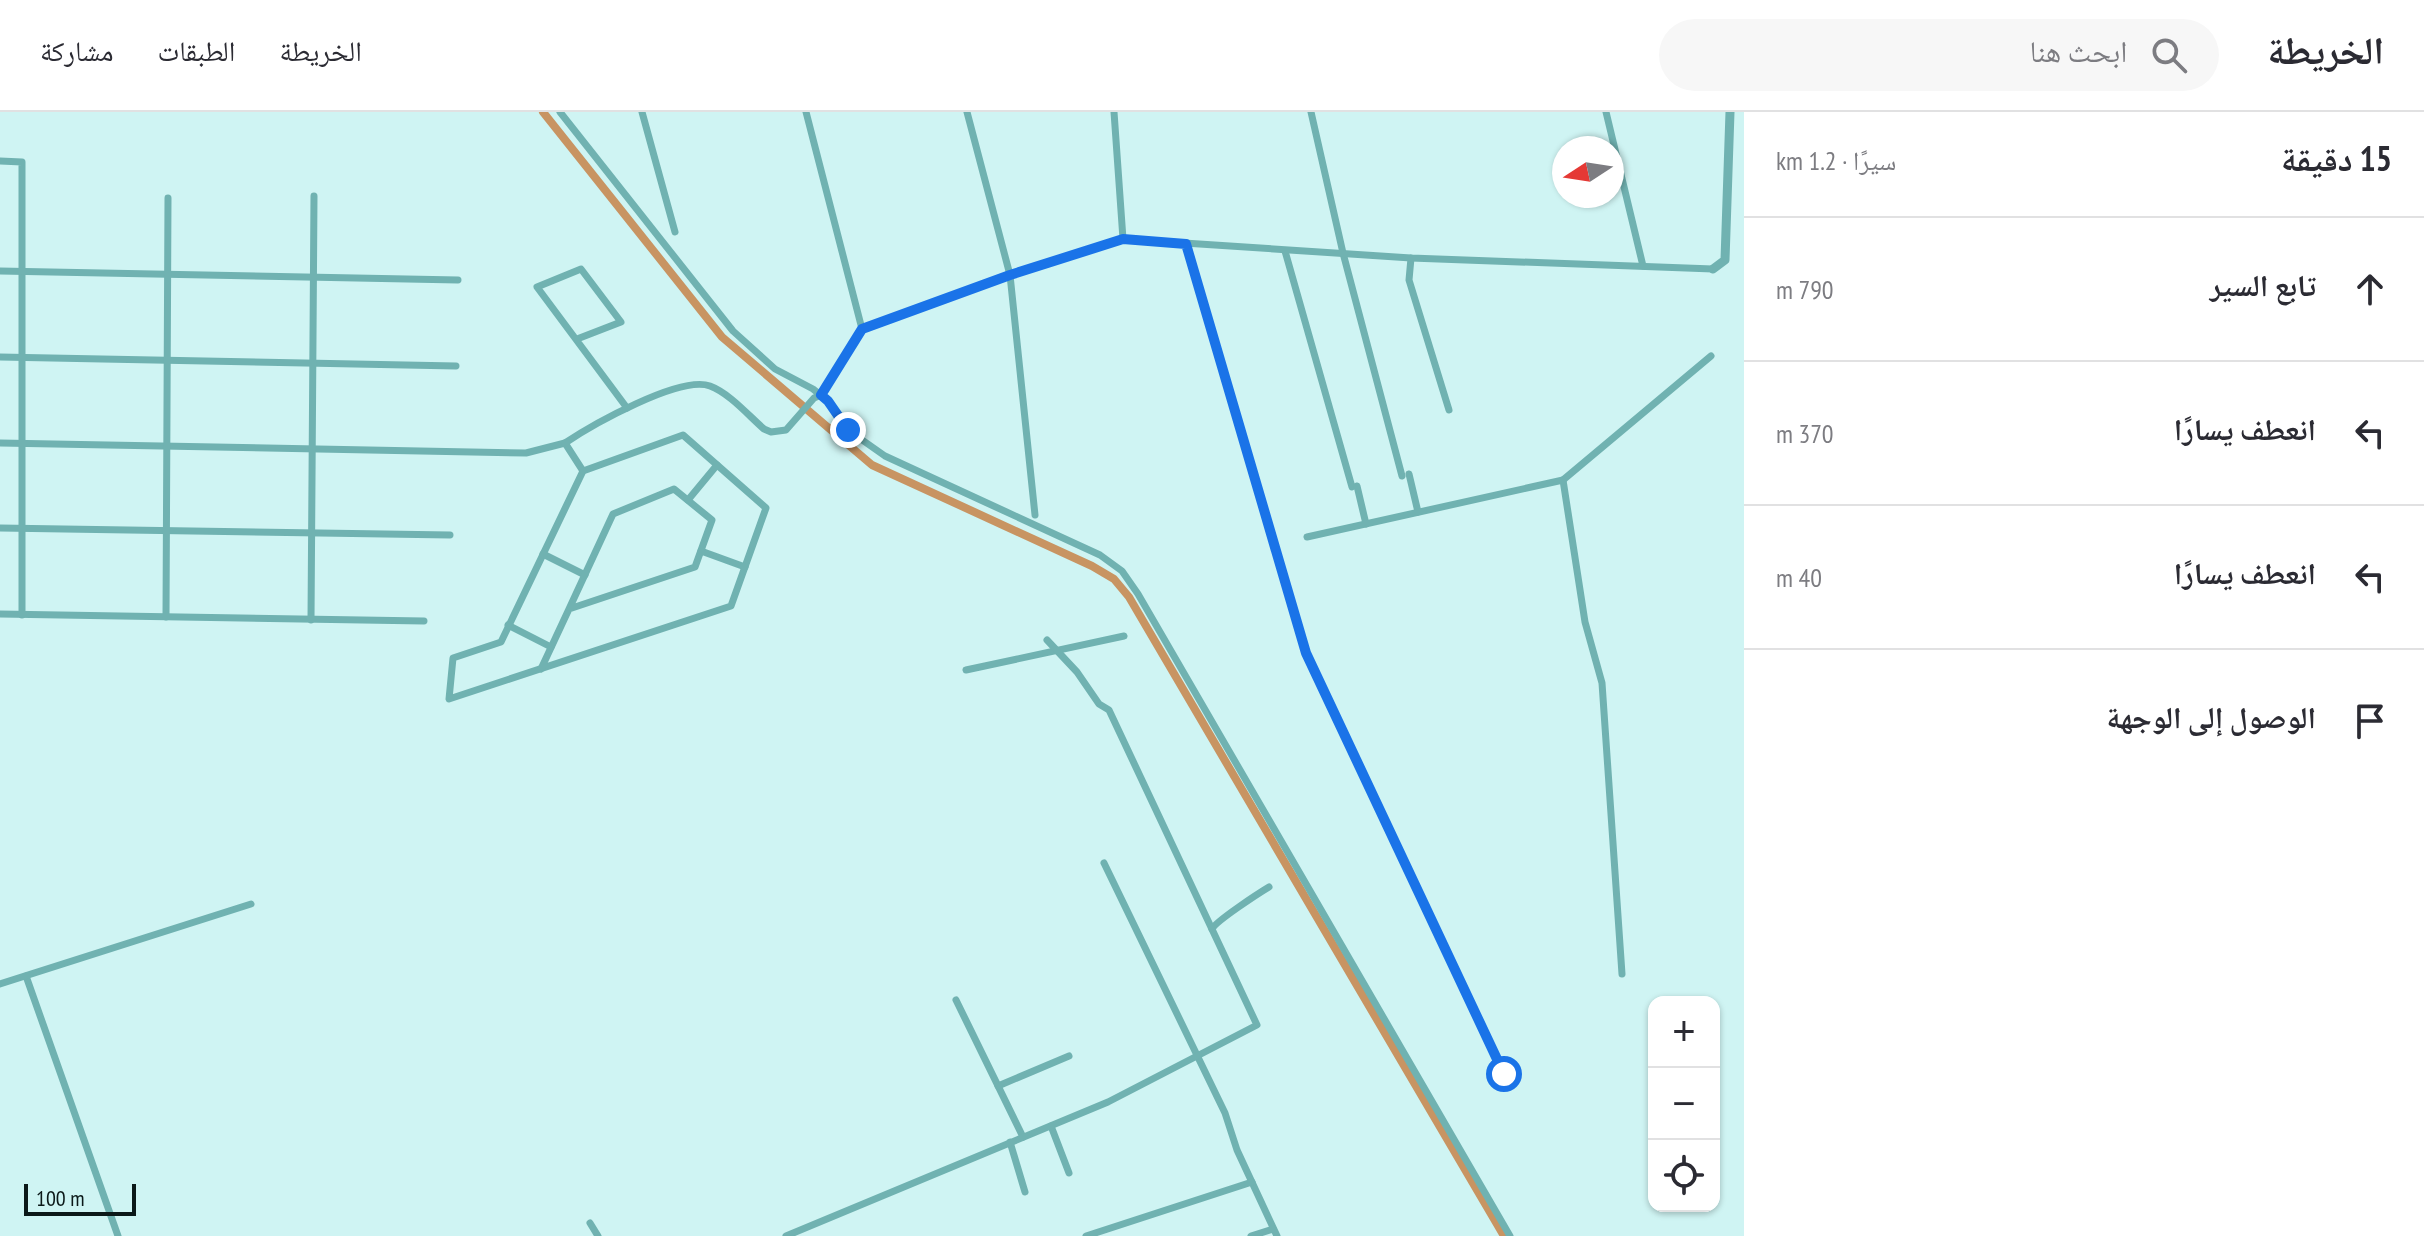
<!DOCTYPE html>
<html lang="ar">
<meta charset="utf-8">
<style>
:root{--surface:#fff;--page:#f7f7f7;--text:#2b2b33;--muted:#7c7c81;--line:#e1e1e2}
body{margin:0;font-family:"PT Sans Narrow","Noto Naskh Arabic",sans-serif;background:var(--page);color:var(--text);direction:rtl}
.controls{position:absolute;right:24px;bottom:24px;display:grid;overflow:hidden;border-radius:16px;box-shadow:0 2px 6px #0004}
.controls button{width:72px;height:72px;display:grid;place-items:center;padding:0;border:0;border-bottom:2px solid var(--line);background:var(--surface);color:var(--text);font:40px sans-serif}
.compass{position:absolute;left:1552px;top:24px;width:72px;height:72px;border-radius:50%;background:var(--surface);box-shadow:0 2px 6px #0004;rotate:258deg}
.scale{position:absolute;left:24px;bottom:20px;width:112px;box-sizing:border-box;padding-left:8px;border:4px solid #0b1818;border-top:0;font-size:22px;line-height:28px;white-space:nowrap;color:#0b1818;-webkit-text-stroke:6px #cff4f3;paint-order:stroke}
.stop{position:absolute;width:24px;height:24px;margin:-18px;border:6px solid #1a73e8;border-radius:50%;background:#fff}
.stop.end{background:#1a73e8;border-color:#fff;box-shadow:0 2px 8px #0008}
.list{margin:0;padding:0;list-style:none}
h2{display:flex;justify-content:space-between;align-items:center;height:104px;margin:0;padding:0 32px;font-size:34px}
h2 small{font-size:26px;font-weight:400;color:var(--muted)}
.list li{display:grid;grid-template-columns:52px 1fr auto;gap:24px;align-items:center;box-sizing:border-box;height:144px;padding:0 32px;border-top:2px solid var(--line)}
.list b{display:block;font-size:30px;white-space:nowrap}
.list em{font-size:26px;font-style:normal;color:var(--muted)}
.icon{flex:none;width:44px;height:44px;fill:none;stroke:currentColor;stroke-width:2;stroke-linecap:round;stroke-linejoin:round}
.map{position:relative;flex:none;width:1744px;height:1124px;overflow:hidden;direction:ltr}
header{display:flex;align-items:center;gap:48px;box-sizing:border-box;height:112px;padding:0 40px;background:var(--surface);border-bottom:2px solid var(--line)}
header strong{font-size:38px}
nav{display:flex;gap:44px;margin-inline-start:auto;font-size:28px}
.search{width:560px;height:72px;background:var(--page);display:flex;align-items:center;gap:20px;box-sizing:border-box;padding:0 28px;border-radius:44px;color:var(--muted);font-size:30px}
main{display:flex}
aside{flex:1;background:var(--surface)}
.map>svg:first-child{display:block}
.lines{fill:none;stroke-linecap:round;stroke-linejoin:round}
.canal{stroke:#c89462;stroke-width:8}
.minor{stroke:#70b2b1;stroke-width:7}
.tertiary{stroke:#70b2b1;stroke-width:9}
.route{stroke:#1a73e8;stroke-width:10}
</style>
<header>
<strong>الخريطة</strong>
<div class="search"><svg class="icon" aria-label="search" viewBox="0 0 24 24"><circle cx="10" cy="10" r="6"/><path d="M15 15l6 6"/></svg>ابحث هنا</div>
<nav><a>الخريطة</a><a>الطبقات</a><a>مشاركة</a></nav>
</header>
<main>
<aside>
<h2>15 دقيقة<small>سيرًا · 1.2 km</small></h2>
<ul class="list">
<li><svg class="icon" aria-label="ahead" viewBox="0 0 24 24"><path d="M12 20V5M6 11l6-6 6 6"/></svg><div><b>تابع السير</b></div><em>790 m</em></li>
<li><svg class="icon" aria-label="left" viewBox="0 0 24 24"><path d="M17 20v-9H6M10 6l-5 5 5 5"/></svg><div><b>انعطف يسارًا</b></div><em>370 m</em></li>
<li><svg class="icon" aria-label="left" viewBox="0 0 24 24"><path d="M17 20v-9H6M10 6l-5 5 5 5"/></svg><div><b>انعطف يسارًا</b></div><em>40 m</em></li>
<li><svg class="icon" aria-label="arrive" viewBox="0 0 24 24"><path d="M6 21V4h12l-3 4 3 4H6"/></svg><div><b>الوصول إلى الوجهة</b></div></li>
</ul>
</aside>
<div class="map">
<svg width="1744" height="1124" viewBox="0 0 1744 1124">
<rect width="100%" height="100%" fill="#cff4f3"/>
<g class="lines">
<path class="canal" d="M543 0 722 225 872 353 1092 454 1114 467 1129 485 1504 1124"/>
<g class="minor">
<path d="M560 0 733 219 775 257 813 277 828 289 848 318 885 344 1100 443 1122 459 1138 482 1510 1124"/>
<path d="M642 0 675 120"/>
<path d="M806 0 862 217"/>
<path d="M967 0 1010 163 1035 403"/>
<path d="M1114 0 1123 127"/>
<path d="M1311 0 1343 141 1402 364"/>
<path d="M1606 0 1643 154"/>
<path d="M0 49 22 50V503"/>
<path d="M1186 132 1306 541 1504 962"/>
<path d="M1285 139 1352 375"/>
<path d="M1411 146 1409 168 1449 298"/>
<path d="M0 159 458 168"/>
<path d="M577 227 621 210 581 157 537 175 627 296"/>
<path d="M0 245 456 254"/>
<path d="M683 323 766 396 731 494 449 587 453 546 501 530 583 359Z"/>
<path d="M0 331 526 341 565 331 583 359"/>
<path d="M565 331C592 313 680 263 710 274 729 281 748 303 764 317L771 320 786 318 814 286 821 283 862 217 1010 163 1123 127 1411 146 1713 157"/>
<path d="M1409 362 1418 400"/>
<path d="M1563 368 1585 510 1602 571 1622 862"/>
<path d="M1357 374 1366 412"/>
<path d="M688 388 717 353"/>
<path d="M0 416 450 423"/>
<path d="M1307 425 1563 368 1711 244"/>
<path d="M701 439 745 455"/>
<path d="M543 442 585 463"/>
<path d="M0 502 424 509"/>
<path d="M166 505 168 86"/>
<path d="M311 508 314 84"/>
<path d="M508 513 551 535"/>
<path d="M541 557 569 497 695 455 712 408 674 377 613 402 569 497"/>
<path d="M966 558 1124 524"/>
<path d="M1104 751 1225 1001 1237 1038 1277 1124"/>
<path d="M1212 817C1216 809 1259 781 1269 775"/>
<path d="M26 864 118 1124"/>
<path d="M0 872 251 792"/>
<path d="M956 888 1023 1025"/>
<path d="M998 974 1069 944"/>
<path d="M1051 1014 1069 1061"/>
<path d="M1010 1030 1025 1080"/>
<path d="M590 1111 598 1124"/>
<path d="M786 1124 1108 990 1257 913 1109 598 1099 592 1077 560 1047 528"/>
<path d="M1086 1124 1252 1070"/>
<path d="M1251 1124 1273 1117"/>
</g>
<path class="tertiary" d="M1713 157 1725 148 1730 0"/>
</g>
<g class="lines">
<path class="route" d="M848 318 828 289 821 283 862 217 1010 163 1123 127 1186 132 1306 541 1504 962"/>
</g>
</svg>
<div class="controls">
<button>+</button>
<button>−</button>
<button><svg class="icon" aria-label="locate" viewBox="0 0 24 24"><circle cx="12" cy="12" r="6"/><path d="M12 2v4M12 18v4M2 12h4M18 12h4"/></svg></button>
</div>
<svg class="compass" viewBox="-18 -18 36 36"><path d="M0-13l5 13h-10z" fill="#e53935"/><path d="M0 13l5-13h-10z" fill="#7c7c81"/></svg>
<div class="scale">100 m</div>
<div class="stop" style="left:1504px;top:962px"></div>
<div class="stop end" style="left:848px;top:318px"></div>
</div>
</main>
